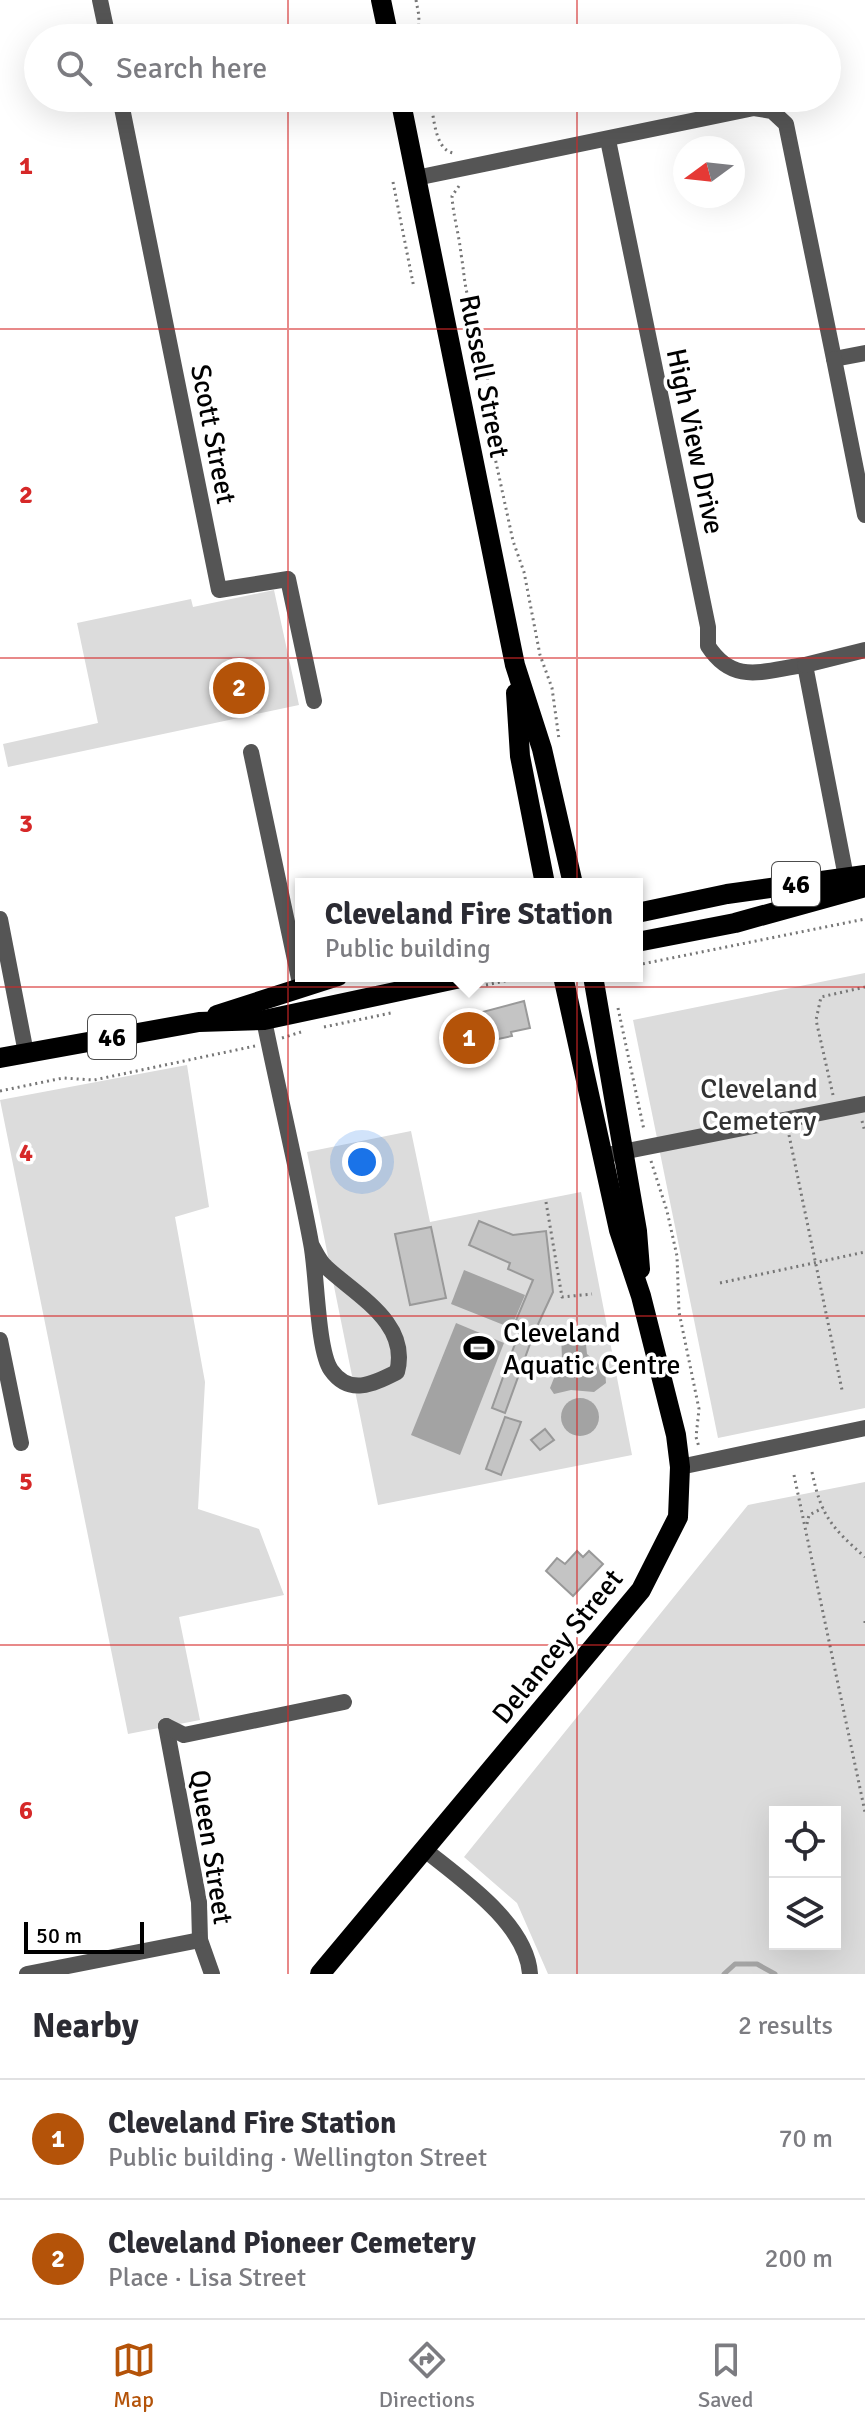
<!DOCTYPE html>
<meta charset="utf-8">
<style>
:root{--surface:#fff;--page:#f2f2f3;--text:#2b2b33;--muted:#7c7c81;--line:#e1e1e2;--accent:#b45309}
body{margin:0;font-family:Signika,sans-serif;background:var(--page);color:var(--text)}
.controls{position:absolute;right:24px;bottom:24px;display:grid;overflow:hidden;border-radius:0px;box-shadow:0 8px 32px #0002}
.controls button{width:72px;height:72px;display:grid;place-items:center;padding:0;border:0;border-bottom:2px solid var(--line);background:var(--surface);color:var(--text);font:40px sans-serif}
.compass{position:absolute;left:673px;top:136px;width:72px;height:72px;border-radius:50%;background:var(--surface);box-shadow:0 8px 32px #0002;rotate:255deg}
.scale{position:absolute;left:24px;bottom:20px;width:120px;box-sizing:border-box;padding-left:8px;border:4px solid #000;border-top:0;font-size:22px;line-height:28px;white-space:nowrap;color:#000;-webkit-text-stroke:6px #fff;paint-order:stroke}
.you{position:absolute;left:362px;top:1162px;width:28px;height:28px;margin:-20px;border:6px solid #fff;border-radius:50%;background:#1a73e8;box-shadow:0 0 0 12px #1a73e833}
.badge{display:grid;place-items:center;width:52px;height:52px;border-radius:50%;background:var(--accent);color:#fff;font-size:26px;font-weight:700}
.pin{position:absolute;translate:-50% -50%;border:4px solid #fff;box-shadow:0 2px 8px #0006}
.popup{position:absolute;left:295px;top:878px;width:348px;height:104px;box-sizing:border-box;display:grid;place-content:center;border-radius:0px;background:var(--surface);filter:drop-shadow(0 2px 6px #0005);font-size:26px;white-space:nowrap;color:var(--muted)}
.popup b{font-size:30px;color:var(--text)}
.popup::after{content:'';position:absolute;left:50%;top:100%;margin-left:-16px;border:16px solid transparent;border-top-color:var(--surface)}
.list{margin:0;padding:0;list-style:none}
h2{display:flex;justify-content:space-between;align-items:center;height:104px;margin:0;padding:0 32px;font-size:34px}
h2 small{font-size:26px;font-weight:400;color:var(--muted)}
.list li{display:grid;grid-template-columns:52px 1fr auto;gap:24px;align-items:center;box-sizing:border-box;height:120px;padding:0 32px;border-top:2px solid var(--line)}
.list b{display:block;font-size:30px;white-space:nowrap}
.list p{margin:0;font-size:26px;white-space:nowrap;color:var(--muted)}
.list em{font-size:26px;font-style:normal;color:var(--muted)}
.icon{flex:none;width:44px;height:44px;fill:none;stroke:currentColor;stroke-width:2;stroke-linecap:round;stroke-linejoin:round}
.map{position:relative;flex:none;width:865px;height:1974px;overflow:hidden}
.search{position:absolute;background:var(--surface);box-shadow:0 8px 32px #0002;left:24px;right:24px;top:24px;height:88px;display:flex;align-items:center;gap:20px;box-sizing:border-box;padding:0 28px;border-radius:44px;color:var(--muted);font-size:30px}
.sheet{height:344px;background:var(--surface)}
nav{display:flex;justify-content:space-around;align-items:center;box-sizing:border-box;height:112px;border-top:2px solid var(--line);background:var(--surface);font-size:22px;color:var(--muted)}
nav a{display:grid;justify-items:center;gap:4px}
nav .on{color:var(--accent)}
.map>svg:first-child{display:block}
.green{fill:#dcdcdc;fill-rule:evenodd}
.water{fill:#a3a3a3}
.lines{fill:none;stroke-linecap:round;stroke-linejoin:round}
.stream{stroke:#a3a3a3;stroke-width:5}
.building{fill:#c4c4c4;stroke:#999;stroke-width:2}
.path{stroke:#777;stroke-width:3;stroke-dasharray:2 4;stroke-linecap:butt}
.minor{stroke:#555;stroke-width:16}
.major{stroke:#000;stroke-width:20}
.grid{fill:none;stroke:#d62828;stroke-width:2;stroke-opacity:0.55}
.labels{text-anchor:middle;stroke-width:7;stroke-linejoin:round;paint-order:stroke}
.shield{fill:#fff;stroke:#4c4c4c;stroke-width:2}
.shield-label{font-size:26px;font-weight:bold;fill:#000}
.street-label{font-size:28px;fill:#000;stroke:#fff}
.park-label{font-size:28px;fill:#333;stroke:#fff}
.poi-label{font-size:28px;fill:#000;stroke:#fff;text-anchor:start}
.grid-label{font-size:26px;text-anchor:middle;font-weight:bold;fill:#d62828;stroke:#fff;stroke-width:7;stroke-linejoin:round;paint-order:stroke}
</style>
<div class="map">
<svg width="865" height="1974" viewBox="0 0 865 1974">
<rect width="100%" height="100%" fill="#fff"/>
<g class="green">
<path d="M274 590 299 705 8 767 3 744 98 723 77 623 191 599 193 607Z"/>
<path d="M865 973V1408L718 1438 633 1020Z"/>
<path d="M187 1065 209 1207 175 1217 205 1382 198 1509 259 1529 284 1595 179 1617 200 1720 128 1734 0 1100Z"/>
<path d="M411 1131 430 1222 581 1192 632 1455 378 1505 307 1152Z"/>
<path d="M865 1482V1974H548L517 1903 464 1857 748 1505ZM835 1812V1944H775V1812Z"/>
</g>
<g class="water">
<path d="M464 1270 525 1295 511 1328 451 1304Z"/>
<path d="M456 1323 504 1343 460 1455 411 1435Z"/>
<path d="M575 1327 585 1335 587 1354 605 1370 606 1383 594 1392 571 1390 554 1394 550 1388 562 1358 561 1335 565 1329Z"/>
<circle cx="580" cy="1417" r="19"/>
</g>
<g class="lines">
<path class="stream" d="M724 1974 735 1964H757L775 1974"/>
</g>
<g class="building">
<path d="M524 1001 530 1028 511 1032 512 1036 465 1046 463 1035 448 1038 445 1022Z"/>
<path d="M479 1221 513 1235 546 1231 553 1292 534 1333 505 1413 492 1408 521 1327 514 1325 533 1280 508 1269 510 1263 469 1245Z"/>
<path d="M431 1227 446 1298 410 1305 395 1234Z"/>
<path d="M505 1417 521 1422 501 1475 486 1469Z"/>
<path d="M545 1429 554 1440 540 1450 531 1440Z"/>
<path d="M577 1551 583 1557 589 1551 603 1564 573 1596 546 1571 557 1558 565 1564Z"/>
</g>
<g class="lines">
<g class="path">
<path d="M416 0 419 16 418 38"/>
<path d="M430 98C434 115 434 149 453 153"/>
<path d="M393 182 414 288"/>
<path d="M459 186 452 196C453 215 459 234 461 254 465 276 464 296 476 316L495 421 494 453 513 541 524 572 540 655 552 688 559 739"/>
<path d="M637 965 865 919"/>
<path d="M486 985 524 977 546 978"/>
<path d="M618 1008 644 1130"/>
<path d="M324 1027 391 1013"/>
<path d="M282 1038 301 1032"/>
<path d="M0 1091 63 1078 94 1080 255 1046"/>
<path d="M833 1095 816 1020 821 997 865 987"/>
<path d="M862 1121 865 1132"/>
<path d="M789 1135 842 1390"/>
<path d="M651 1161 667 1211 677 1256 679 1312 699 1409 696 1437 699 1447"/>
<path d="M546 1202 562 1297 592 1294"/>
<path d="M720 1283 865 1252"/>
<path d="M812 1472C821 1516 832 1528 865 1557"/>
<path d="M794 1475 865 1812"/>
<path d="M807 1524 809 1515 823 1508"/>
<path d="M865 1621V1624"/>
</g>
<g class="minor">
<path d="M100 0 108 38"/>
<path d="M120 98 219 590 288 579 314 701"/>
<path d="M608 140 708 627V646C734 686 764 670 805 665L846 877"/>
<path d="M416 178 754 108 772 111 786 124 834 359 865 353"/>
<path d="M834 359 865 515"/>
<path d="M805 665 865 650"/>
<path d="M251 752 301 988"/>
<path d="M0 919 26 1053"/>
<path d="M264 1020C279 1094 297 1168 311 1243 317 1272 317 1350 331 1370 350 1397 375 1383 397 1372 410 1323 357 1296 326 1267 320 1262 316 1253 312 1246"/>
<path d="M612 1154 865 1104"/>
<path d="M0 1340 21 1443"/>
<path d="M680 1467 865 1428"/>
<path d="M166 1726 199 1902 200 1940 212 1974"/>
<path d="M166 1726 184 1735 344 1702"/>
<path d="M425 1850C461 1879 527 1924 530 1974"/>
<path d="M27 1974 200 1940"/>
</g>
<g class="major">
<path d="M381 0 389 38"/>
<path d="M400 98 515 665 542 749 573 884"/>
<path d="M516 693 520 756 545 884"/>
<path d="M637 913 727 894 865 875"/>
<path d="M637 942 735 923 865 887"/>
<path d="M593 976 637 1231 640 1269"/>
<path d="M217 1015 338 976"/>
<path d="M0 1058 199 1022 264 1020 470 976"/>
<path d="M320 1974 641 1590 678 1517 680 1467 676 1435 641 1296 619 1230 563 976"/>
</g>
</g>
<path class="grid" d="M288 0V38M577 0V38M288 98V1974M577 98V1974M0 329H865M0 658H865M0 987H865M0 1316H865M0 1645H865"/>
<defs>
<g id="stadium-bare" transform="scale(2.4)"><path d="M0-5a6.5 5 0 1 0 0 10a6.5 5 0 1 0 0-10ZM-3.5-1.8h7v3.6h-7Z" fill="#000" stroke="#fff" stroke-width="2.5" paint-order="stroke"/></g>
</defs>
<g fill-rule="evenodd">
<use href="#stadium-bare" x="479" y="1348"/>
</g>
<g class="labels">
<g class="shield">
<rect x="772" y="862" width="48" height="44" rx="6"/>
<rect x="88" y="1015" width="48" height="44" rx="6"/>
</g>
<g class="shield-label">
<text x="796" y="893">46</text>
<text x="112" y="1046">46</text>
</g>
<g class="street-label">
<text transform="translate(485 376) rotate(79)" y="10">Russell Street</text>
<text transform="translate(214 434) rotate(79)" y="10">Scott Street</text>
<text transform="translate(696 441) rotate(78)" y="10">High View Drive</text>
<text transform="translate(557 1646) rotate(-51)" y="10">Delancey Street</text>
<text transform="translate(212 1847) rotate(81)" y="10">Queen Street</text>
</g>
<g class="park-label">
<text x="759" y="1098">Cleveland<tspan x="759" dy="32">Cemetery</tspan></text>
</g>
<g class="poi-label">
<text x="503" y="1342">Cleveland<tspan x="503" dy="32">Aquatic Centre</tspan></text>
</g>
</g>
<g class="grid-label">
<text x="26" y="174">1</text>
<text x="26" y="503">2</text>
<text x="26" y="832">3</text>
<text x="26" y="1161">4</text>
<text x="26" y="1490">5</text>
<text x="26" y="1819">6</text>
</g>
</svg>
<div class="controls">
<button><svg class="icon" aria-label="locate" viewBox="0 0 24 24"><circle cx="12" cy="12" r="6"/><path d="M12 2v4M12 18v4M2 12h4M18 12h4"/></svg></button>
<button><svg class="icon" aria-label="layers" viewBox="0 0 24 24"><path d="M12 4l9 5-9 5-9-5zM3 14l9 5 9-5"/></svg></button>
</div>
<svg class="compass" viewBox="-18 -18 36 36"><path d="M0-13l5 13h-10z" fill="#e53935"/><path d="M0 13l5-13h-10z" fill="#7c7c81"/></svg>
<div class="scale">50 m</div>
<div class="you"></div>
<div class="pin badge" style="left:469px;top:1038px">1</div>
<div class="popup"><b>Cleveland Fire Station</b>Public building</div>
<div class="pin badge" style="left:239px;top:688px">2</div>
<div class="search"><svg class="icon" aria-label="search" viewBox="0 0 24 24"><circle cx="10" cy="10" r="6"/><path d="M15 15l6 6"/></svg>Search here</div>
</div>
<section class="sheet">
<h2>Nearby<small>2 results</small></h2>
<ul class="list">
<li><span class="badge">1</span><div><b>Cleveland Fire Station</b><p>Public building · Wellington Street</p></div><em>70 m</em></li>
<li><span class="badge">2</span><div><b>Cleveland Pioneer Cemetery</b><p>Place · Lisa Street</p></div><em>200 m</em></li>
</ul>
</section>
<nav>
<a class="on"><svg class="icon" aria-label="map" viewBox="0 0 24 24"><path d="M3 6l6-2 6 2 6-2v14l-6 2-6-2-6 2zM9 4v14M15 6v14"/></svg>Map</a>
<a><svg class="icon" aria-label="directions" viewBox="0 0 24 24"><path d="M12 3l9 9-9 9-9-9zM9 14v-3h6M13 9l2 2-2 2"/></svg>Directions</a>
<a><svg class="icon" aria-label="saved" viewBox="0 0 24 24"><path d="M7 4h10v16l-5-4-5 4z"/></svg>Saved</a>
</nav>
